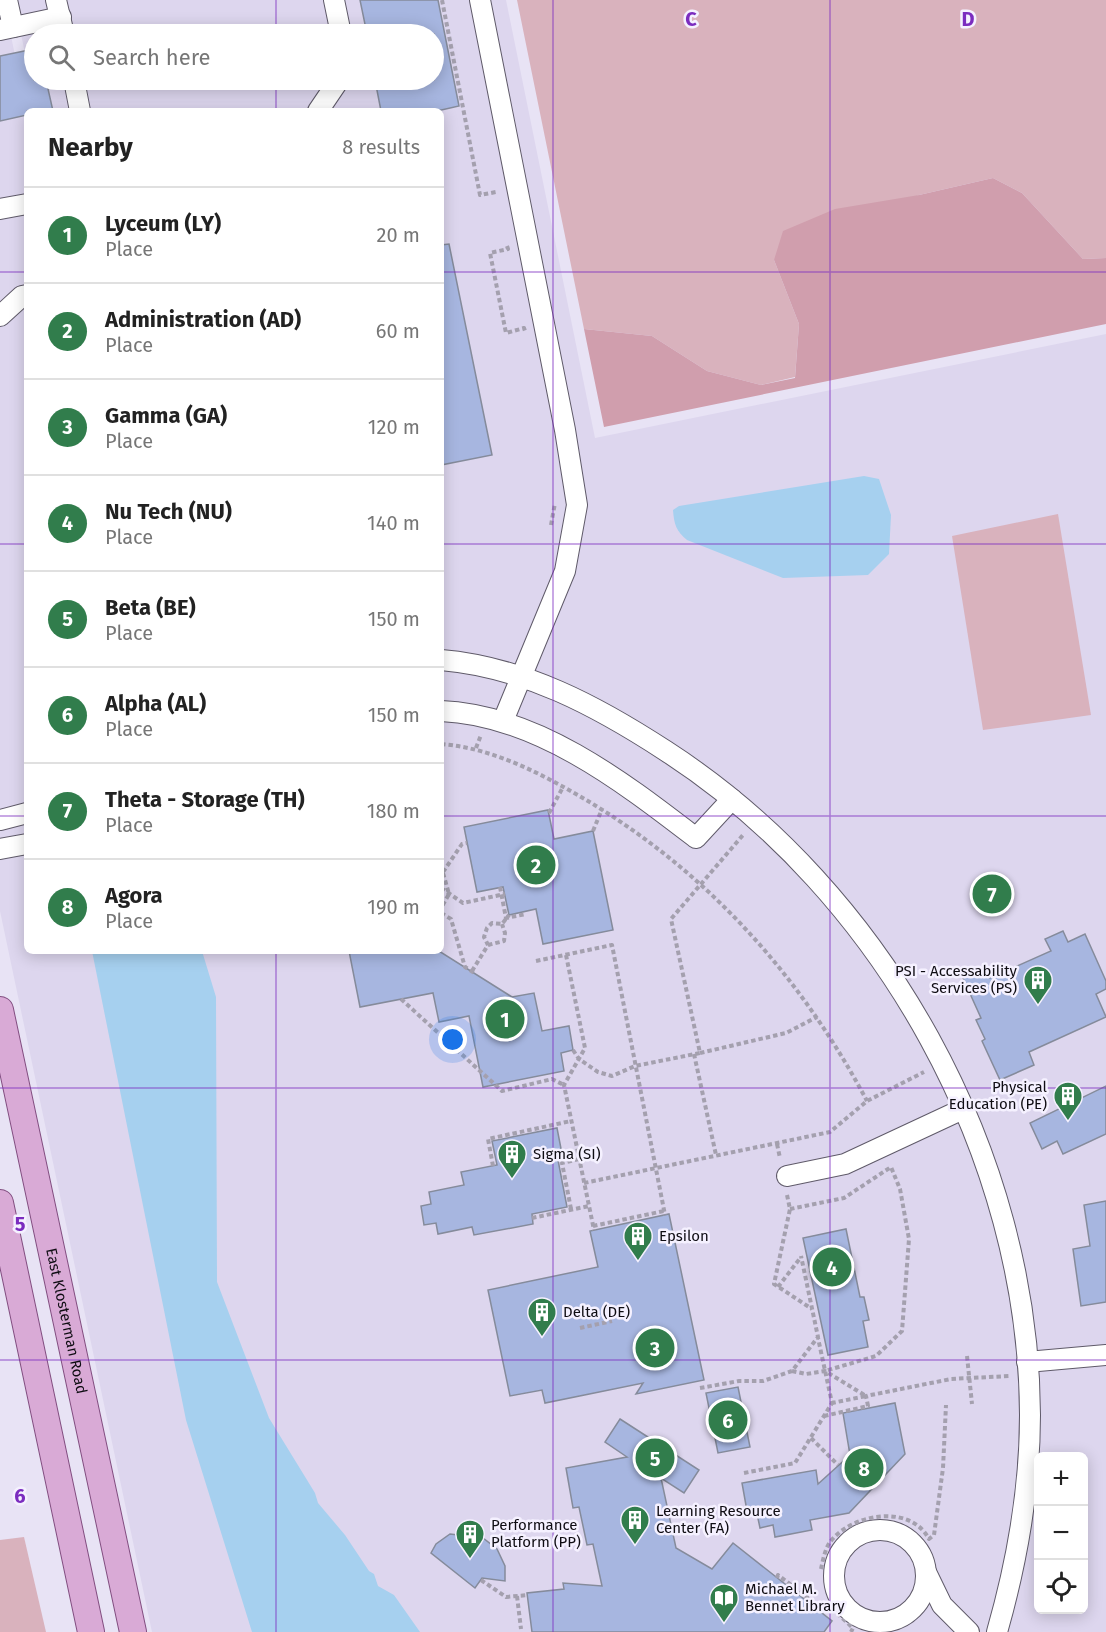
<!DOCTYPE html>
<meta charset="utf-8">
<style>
:root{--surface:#fff;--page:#f6f6f6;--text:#222;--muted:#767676;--line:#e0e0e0;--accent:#317d4c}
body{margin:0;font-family:"Fira Sans",sans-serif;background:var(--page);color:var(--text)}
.controls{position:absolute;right:18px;bottom:18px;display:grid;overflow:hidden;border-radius:9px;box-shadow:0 3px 15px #0003}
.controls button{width:54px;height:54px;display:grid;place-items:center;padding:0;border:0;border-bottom:2px solid var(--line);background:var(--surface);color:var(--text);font:30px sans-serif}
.you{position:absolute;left:453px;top:1040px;width:21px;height:21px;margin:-15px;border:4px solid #fff;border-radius:50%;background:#1a73e8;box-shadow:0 0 0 9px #1a73e833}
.badge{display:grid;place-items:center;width:39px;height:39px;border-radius:50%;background:var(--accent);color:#fff;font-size:20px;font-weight:700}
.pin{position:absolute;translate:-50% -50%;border:3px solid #fff;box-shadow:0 2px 6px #0006}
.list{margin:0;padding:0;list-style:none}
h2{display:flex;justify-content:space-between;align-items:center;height:78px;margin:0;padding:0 24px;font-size:26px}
h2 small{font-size:20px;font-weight:400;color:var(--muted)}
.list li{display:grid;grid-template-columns:39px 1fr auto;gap:18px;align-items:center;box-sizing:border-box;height:96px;padding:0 24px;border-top:2px solid var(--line)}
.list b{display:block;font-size:22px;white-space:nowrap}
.list p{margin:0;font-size:20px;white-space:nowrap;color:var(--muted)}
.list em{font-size:20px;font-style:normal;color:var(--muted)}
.icon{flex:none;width:33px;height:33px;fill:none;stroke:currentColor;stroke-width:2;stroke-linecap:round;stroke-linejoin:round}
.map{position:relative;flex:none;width:1106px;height:1632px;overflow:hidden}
.search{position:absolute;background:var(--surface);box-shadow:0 3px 15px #0003;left:24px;top:24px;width:420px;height:66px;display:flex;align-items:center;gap:15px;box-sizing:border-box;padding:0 21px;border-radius:33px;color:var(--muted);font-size:22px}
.panel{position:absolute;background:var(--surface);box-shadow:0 3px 15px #0003;left:24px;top:108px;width:420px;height:846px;border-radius:9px}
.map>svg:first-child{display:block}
.built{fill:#ddd6ee;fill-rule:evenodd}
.green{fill:#d9b2bd}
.forest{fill:#d09ead}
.water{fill:#a6d0ef}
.building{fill:#a7b6e0;stroke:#858b9b;stroke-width:1.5}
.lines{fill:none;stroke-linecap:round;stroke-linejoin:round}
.minor-casing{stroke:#5f5a69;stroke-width:22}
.major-casing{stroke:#824e80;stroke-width:28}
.path{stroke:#a4a0ae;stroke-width:4;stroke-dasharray:4.5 3;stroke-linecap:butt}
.minor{stroke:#fff;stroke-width:20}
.major{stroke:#d9aad6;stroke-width:26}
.grid{fill:none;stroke:#7b2cbf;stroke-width:1.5;stroke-opacity:0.55}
.labels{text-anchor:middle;stroke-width:5;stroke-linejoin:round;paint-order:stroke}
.poi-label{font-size:15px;fill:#0f0d13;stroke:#f5f1ff;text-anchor:start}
.street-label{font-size:15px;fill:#0f0d13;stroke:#f5f1ff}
.grid-label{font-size:20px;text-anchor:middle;font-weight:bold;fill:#7b2cbf;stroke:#f5f1ff;stroke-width:5;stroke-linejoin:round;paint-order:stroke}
</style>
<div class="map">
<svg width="1106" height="1632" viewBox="0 0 1106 1632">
<rect width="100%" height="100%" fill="#e8e3f5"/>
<g class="built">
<path d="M0 0H4L15 56 0 59Z"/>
<path d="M14 0H506L595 438 1106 334V1632H152L0 911V69L27 63ZM34 34H434V80H34ZM27 111H441V951H27ZM1038 1456H1084V1610H1038Z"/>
</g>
<g class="green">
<path d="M517 0H1106V258L1083 259 1022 193 993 178 919 195 774 260 799 324 795 377 761 385 707 371 652 336 584 329Z"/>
<path d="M1058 514 1091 715 983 730 952 536Z"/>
<path d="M24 1537 46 1632H0V1540Z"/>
</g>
<path class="forest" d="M993 178 1022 193 1083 259 1106 258V324L604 427 584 329 652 336 707 371 761 385 795 378 799 324 774 260 783 231 835 209 919 195Z"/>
<g class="water">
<path d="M864 476 879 479 891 515 889 554 868 575 783 578 687 540C676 531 674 524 673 510L679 506Z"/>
<path d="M92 951H202L216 997 217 1282 269 1418 315 1493 318 1503 345 1535 369 1571 374 1574 378 1586 394 1595 420 1632H252L186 1420Z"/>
</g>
<g class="building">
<path d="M360 0H438L459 106 437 111H381L375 80H434V34H367Z"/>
<path d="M34 49V80H46L53 111H27V115L0 121V56Z"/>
<path d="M449 244 492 455 441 465V245Z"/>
<path d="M548 810 554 839 593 831 613 930 543 944 536 909 509 915 503 887 477 892 464 827Z"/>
<path d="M998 875 1012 894 986 913 973 894Z"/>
<path d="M1063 931 1068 942 1085 934 1106 981V989L1096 994 1106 1017 1029 1052 1034 1065 1000 1080 982 1041 985 1039 976 1020 981 1018 962 976 985 966 990 978 1051 951 1045 939Z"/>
<path d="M349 951H439L512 997 534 993 542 1031 569 1026 573 1050 561 1053 564 1071 483 1087 469 1016 439 1022 433 993 360 1007Z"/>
<path d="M1106 1086V1134L1063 1154 1057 1141 1042 1149 1030 1123Z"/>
<path d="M557 1128 563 1159 558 1160 567 1207 532 1214 533 1224 474 1235 472 1227 438 1234 436 1223 424 1225 421 1206 431 1204 429 1192 464 1185 461 1172 497 1165 492 1141Z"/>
<path d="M1106 1201V1302L1081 1306 1073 1249 1090 1246 1084 1205Z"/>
<path d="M669 1214 704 1380 636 1394 643 1383 545 1403 542 1390 510 1396 488 1290 598 1267 590 1231Z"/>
<path d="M846 1229 860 1297H864L869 1320 863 1321 868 1347 828 1355 803 1238Z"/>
<path d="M738 1387 750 1447 718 1453 706 1393Z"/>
<path d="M895 1403 905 1454 849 1513 810 1520 812 1530 775 1537 773 1525 760 1528 756 1509 747 1511 742 1483 816 1470 818 1484 850 1455 843 1413Z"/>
<path d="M620 1419 699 1470 684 1493 661 1478 676 1548 712 1569 733 1543 832 1621 824 1632H532L527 1593 564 1589 563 1583 602 1586 593 1544 587 1545 579 1507 573 1508 566 1468 627 1457 605 1442Z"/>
<path d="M450 1534 483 1538 497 1549 505 1566V1581L482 1578 475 1588 431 1553 436 1544Z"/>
</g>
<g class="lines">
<g class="minor-casing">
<g id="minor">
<path d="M7 0 13 27"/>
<path d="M56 0 64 34"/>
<path d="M334 0 341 34"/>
<path d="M480 0 565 430 577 505 565 571 503 721"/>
<path d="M0 30 61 17"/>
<path d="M74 80 80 111"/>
<path d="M318 111 339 80"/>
<path d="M0 209 27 204"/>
<path d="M0 316 22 296 27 295"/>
<path d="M441 660C524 667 597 706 666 751 884 892 1029 1155 1030 1415 1030 1489 1017 1562 997 1632"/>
<path d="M441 711C537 715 623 782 696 838L732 799"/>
<path d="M0 820 27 813"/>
<path d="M0 849 27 844"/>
<path d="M787 1176 845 1164 963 1109"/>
<path d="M1027 1362 1106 1355"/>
<circle cx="880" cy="1576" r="46"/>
<path d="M926 1572 942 1605 969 1632"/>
</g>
</g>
<g class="major-casing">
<g id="major">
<path id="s1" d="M0 1010 133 1632"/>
<path d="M0 1203 91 1632"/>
</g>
</g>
<g class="path">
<path d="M442 0 480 195 496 192"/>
<path d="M507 246 508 249 490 253 506 333 524 328 525 331"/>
<path d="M551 525 555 503"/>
<path d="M441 744C490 748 534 770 576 794 703 867 799 973 867 1101"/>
<path d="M476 748 481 735"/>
<path d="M549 813 563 787"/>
<path d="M593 831 602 809"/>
<path d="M441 866 449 894 441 908"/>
<path d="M443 872 462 844 467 843"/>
<path d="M500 887 506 918 526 914"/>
<path d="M441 888 463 903 505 894"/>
<path d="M441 913 451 919 465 967 476 974"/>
<path d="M488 945 504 941 505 933 502 924"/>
<path d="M566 955 585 1048 564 1085 594 1230"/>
<path d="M536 961 612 945 665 1215"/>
<path d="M472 971 488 945 484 937 487 928 492 923 502 924 509 915"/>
<path d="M401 999 502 1091 552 1079 564 1085"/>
<path d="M573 1050 579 1059 598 1072 612 1076 635 1066 700 1053 671 919 743 835"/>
<path d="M700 1053 786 1033 817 1017"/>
<path d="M694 1054 716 1155"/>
<path d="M777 1144 780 1158"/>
<path d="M493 1166 488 1139 571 1121"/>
<path d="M584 1183 830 1132 867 1101 924 1072"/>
<path d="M787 1195 790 1209 774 1284 812 1309"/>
<path d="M571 1209 562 1163 579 1159"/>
<path d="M790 1209 844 1198 891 1167 900 1189 909 1239 902 1331 876 1356 825 1371"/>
<path d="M532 1218 589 1206"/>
<path d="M593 1226 664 1211"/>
<path d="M778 1287 801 1257"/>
<path d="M580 1328 612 1321"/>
<path d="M967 1356 972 1404"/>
<path d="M792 1371 806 1374 825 1371 866 1396 832 1403"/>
<path d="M700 1388 739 1381H763L792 1371 818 1337 801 1256"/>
<path d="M824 1416 868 1406 866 1396 951 1379 1009 1376"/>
<path d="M811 1438 838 1465"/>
<path d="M744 1473 795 1463 832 1403 818 1338"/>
<path d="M821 1569C823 1560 825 1549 830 1542 851 1514 910 1503 929 1539L934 1535 943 1468 946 1405"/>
<path d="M777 1578 778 1575 808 1598 810 1595"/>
<path d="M481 1580 506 1597 528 1595"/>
<path d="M517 1596 521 1629"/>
<path d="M826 1603 853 1628 851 1632"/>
</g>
<use href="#minor" class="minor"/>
<use href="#major" class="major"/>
</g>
<path class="grid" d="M276 0V34M553 0V1632M830 0V1632M276 80V111M0 272H27M441 272H1106M0 544H27M441 544H1106M0 816H27M441 816H1106M276 951V1632M0 1088H1106M0 1360H1106"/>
<defs>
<g id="building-pin" transform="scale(1.5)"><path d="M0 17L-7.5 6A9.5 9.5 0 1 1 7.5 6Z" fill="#317d4c" stroke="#f5f1ff"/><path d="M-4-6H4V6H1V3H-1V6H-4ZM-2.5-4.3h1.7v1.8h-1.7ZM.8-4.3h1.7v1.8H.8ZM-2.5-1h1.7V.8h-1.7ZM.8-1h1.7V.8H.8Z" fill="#fff"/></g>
<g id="library-pin" transform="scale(1.5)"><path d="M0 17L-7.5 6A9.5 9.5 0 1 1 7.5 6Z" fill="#317d4c" stroke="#f5f1ff"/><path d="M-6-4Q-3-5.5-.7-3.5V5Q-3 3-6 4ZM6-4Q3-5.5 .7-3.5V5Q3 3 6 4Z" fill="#fff"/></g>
</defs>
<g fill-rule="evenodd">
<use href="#building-pin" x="1038" y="980"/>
<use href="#building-pin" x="1068" y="1096"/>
<use href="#building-pin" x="512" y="1154"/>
<use href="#building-pin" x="638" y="1236"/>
<use href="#building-pin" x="542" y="1312"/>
<use href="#building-pin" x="635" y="1520"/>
<use href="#building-pin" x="470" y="1534"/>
<use href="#library-pin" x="724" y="1598"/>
</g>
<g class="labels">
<g class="poi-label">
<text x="1017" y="976" text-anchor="end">PSI - Accessability<tspan x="1017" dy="17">Services (PS)</tspan></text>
<text x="1047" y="1092" text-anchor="end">Physical<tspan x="1047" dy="17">Education (PE)</tspan></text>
<text x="533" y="1159">Sigma (SI)</text>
<text x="659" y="1241">Epsilon</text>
<text x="563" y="1317">Delta (DE)</text>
<text x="656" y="1516">Learning Resource<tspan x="656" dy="17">Center (FA)</tspan></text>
<text x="491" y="1530">Performance<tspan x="491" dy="17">Platform (PP)</tspan></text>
<text x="745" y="1594">Michael M.<tspan x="745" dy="17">Bennet Library</tspan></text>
</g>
<g class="street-label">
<text dy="5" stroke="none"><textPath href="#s1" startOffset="318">East Klosterman Road</textPath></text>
</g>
</g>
<g class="grid-label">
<text x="691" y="26">C</text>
<text x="968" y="26">D</text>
<text x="20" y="1231">5</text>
<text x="20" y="1503">6</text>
</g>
</svg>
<div class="controls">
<button>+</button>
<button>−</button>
<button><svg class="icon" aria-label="locate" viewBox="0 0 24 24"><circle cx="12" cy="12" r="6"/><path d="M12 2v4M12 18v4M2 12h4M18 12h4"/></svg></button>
</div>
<div class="you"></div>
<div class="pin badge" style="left:505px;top:1019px">1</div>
<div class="pin badge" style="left:536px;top:865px">2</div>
<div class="pin badge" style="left:655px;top:1348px">3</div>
<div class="pin badge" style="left:832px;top:1267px">4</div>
<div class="pin badge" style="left:655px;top:1458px">5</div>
<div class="pin badge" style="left:728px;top:1420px">6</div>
<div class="pin badge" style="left:992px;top:894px">7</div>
<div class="pin badge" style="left:864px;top:1468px">8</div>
<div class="search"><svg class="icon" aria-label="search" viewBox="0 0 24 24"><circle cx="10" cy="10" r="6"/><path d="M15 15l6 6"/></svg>Search here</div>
<section class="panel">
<h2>Nearby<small>8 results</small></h2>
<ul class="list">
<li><span class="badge">1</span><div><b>Lyceum (LY)</b><p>Place</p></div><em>20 m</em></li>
<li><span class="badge">2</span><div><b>Administration (AD)</b><p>Place</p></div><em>60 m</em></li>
<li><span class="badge">3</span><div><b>Gamma (GA)</b><p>Place</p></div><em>120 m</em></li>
<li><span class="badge">4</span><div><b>Nu Tech (NU)</b><p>Place</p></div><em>140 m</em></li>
<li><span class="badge">5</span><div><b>Beta (BE)</b><p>Place</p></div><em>150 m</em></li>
<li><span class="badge">6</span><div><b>Alpha (AL)</b><p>Place</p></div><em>150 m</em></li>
<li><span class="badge">7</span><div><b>Theta - Storage (TH)</b><p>Place</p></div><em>180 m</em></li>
<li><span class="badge">8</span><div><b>Agora</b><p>Place</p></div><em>190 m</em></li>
</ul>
</section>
</div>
